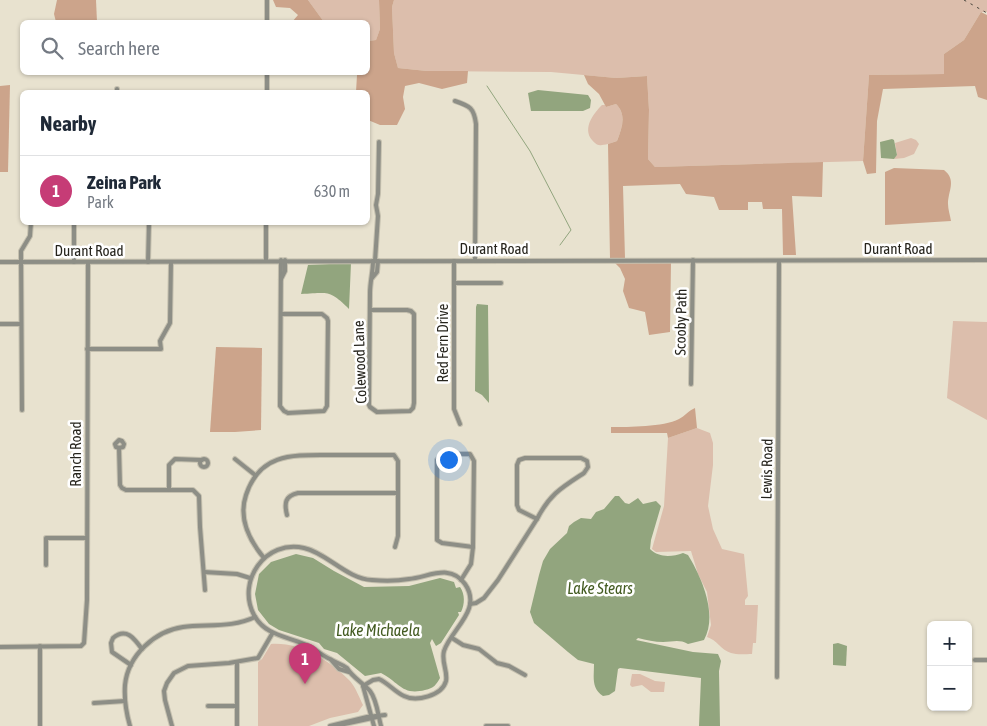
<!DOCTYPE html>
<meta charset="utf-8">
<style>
:root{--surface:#fff;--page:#f2f2f3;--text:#1f2937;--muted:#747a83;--line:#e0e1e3;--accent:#c63c76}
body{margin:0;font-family:"Asap Condensed",sans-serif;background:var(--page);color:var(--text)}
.controls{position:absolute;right:15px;bottom:15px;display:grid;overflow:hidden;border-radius:8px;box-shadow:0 1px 4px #0004}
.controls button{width:45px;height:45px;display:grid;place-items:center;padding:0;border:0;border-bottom:1px solid var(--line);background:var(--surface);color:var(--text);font:25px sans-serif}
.you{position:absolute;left:448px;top:459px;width:18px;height:18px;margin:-12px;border:4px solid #fff;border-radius:50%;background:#1a73e8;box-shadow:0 0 0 8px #1a73e833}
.badge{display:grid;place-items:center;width:32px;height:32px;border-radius:50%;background:var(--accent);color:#fff;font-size:16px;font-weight:700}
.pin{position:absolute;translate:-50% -41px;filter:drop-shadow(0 1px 2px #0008)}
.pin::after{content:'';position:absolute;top:26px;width:18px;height:15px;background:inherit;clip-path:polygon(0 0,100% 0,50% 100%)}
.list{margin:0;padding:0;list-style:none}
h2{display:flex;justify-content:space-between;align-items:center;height:65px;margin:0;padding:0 20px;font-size:21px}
h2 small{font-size:16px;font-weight:400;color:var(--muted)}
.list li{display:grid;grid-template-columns:32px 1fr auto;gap:15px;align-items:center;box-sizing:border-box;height:70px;padding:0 20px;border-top:1px solid var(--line)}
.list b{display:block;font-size:19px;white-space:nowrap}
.list p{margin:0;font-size:16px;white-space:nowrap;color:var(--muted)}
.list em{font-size:16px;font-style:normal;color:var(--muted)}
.icon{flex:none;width:28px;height:28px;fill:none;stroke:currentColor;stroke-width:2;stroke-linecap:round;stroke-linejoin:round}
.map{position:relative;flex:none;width:987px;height:726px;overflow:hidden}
.search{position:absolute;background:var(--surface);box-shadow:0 1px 4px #0004;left:20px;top:20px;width:350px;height:55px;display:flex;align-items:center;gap:12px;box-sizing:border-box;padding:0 18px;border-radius:8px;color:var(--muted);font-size:19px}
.panel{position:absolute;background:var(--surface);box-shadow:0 1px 4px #0004;left:20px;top:90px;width:350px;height:135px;border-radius:8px}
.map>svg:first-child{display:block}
.green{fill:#dcbeac}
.forest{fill:#cca48b}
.water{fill:#92a57e}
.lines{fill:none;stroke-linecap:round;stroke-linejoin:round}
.stream{stroke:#92a57e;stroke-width:1}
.minor-casing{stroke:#c5c0af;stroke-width:6}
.minor{stroke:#8d8e86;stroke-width:4}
.rail{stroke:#47443b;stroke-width:1;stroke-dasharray:2.5 5;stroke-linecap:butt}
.labels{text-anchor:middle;stroke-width:5;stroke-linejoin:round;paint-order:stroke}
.street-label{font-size:15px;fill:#26241d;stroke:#fff}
.water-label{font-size:16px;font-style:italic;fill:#435b21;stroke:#fff}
</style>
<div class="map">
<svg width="987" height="726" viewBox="0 0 987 726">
<rect width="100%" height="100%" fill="#e8e2cf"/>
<g class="green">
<path d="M308 0H379L380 29 376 40 368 41V22H324Z"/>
<path d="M394 0H987V12H981L964 40 944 54V74L869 75 863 161 655 167 648 159 649 110 647 76 616 78 551 72 427 71 398 68 394 53 392 7Z"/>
<path d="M616 104C627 115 622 128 617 141 613 142 607 145 602 145 597 146 595 143 592 140 582 128 594 113 602 105H605L606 107Z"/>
<path d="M911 138 916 140 919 144 914 154 904 158 894 159 897 155 895 143Z"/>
<path d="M953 321 987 322V420L947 398Z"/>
<path d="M697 428 710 433 713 443V465L708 506 713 529 722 549 744 554 748 596 745 600V605H758L756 643H753L752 654C746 654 737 655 731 653 721 650 717 640 707 637L711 625 707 592 698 574 691 551 656 552 652 549 664 506 668 438Z"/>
<path d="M271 644C301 642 329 660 350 681 356 688 359 697 363 705L358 712 330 718 309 726H258V662L262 659Z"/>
<path d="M632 674H640L655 681 665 682 664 692H651L642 685 632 687 630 685Z"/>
</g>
<g class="forest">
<path d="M57 0H96L97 22H56L54 14Z"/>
<path d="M273 0H308L324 22H292L298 15 290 8 276 7Z"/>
<path d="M379 0H394L392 7 394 53 398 68 427 71H468L467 83 442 89 419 83 405 86 403 97 405 109 397 125H380L368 120V92H356L357 75 354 73 368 72V41L376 40 380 29Z"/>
<path d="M981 12 987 15V100L978 97 975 86 883 89 877 121 876 173 867 174 863 161 869 75 944 74V54L964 40Z"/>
<path d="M584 75 616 78 647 76 649 110 648 159 655 167 823 162 822 197 792 196 796 255H783L782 209H763L762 202H748V210H719L714 197 686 194 680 184 623 186 625 258H610L608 144 617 141C622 128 627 115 616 104L606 107 599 94 588 84Z"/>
<path d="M10 85 8 172H0V86Z"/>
<path d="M894 168 944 170C957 180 948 191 948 204 948 209 950 215 951 221L885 225V172Z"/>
<path d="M613 261 671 262 670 332 649 335 645 312 629 308 623 291 625 279 620 268Z"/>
<path d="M216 347 262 348 261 430 235 432H210Z"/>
<path d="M695 408 697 428 668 438 667 433H611V427C629 427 663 427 679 419 685 416 688 411 695 408Z"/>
</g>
<g class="water">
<path d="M538 90 588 95 591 100 590 108 583 111H531L528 93Z"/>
<path d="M892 139 894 140 897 155 894 159 881 158 880 142Z"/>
<path d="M351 263 349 309C329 289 328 293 301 294L308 265Z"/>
<path d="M477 304 488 305 489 403 482 395 475 391 476 307Z"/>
<path d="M615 496H619L625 503 629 504 638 498 643 504 656 501 661 506 651 540 650 549C659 558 672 557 683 553L688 555C702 578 718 615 704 640L688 644C679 639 673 642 663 642 655 642 646 640 638 638L636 640 693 652 718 654 721 661 719 671 720 726H699L701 678 620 668 618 669 615 691 609 695 603 696C591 688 594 677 594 664L578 660 568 652 534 623 530 612 539 575 543 561 550 549 567 533 569 526 574 522 581 518 591 519 596 512 604 509Z"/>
<path d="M296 554 313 558 334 571 364 587 409 586 440 578 454 582 456 588 460 587C465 594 465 604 461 612H458L459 615 441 643 436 646 432 639 430 643 440 678C436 685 434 688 425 690 402 696 399 682 381 673L365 676 337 653 324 649 319 643 279 630 269 624 258 610 255 594 259 574 271 562Z"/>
<path d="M838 643 847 646 846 666 833 665V644Z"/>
</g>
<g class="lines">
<path class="stream" d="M487 86 530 151 571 230 560 245"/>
<g class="minor-casing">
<g id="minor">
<path d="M267 22V0"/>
<path d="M117 89V92"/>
<path d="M267 92V72"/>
<path d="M455 101C470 106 474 108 476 124L475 261"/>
<path d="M74 222V262"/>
<path d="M266 260V222"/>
<path d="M281 260 280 406 284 411 288 413 324 411 327 406 328 321 327 318 322 314H281"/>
<path d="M375 261 378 216 376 205 378 194 379 142"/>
<path d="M454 261V409L460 424"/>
<path d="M0 262 987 260"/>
<path d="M148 262 149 222"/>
<path d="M372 278 377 272 378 261"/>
<path d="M281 279 285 271V260"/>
<path d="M454 283H501"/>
<path d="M370 310H407L411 311 414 314V403L413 408 410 411 377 412 370 407 369 405 370 293C370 282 373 272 373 261"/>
<path d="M0 324H21"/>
<path d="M87 349H161L160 341 170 323 171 262"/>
<path d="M691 384 693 260"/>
<path d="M22 410 21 251 30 236 31 222"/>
<path d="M119 448 116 447 115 444 119 440 122 441 124 444 123 447 119 448 120 485 122 488 126 490H193L199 496 200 527 205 590"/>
<path d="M442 454H470L474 461 473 547 442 543 437 540V460Z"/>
<path d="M525 458H581L587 461 588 467 584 473C561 488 550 494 537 519L519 510 517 505V465L519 460Z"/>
<circle cx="204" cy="463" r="4"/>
<path d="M235 459 255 475"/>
<path d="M169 490V465L175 459 202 460"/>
<path d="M287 515C284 503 285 496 298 493H398"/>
<path d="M264 558C249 540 238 519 246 495 260 452 294 455 332 455 352 455 373 455 394 455L398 461V536L395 547"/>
<path d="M46 565V538H86"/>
<path d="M204 572 237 574 250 578"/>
<path d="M461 580 471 564 473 547"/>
<path d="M470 604 476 603 484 598 498 580 537 519"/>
<path d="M452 638 463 645 479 649 497 663 509 666 525 675"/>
<path d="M0 647 81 646 84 643 87 600 88 262"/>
<path d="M975 660H987"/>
<path d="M332 661 339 669 349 672"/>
<path d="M131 665 112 652 111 643 113 638C126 627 134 638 142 649"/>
<path d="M777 677 779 261"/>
<path d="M363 686 373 680 379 679C388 683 395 692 404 696 416 702 442 696 446 681 448 671 441 662 444 651 451 629 483 610 465 584 450 563 429 577 409 579 397 581 384 581 372 580 347 579 327 553 304 548 266 539 236 581 254 615 265 635 285 636 304 644 314 648 321 655 330 659 336 663 342 664 347 668 352 677 363 683 370 691 377 700 378 715 381 726"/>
<path d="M363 686 374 726"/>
<path d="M94 703 125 701"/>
<path d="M208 706H237"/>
<path d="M340 725 377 717"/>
<path d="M40 726V646"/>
<path d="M130 726C126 712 124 699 125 685 128 655 155 631 183 627 207 624 233 628 255 617"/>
<path d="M172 726 165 700 164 691 167 683 174 673 188 666 229 663 258 658 272 634"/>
<path d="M237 726V662"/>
<path d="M330 726 367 717 385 715"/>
<path d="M486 726H508"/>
</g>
</g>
<use href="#minor" class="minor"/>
<path class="rail" d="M964 0 987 13"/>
</g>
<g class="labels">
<g class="street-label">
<text x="494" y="254">Durant Road</text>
<text x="898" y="254">Durant Road</text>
<text x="89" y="256">Durant Road</text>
<text transform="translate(681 322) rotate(-89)" y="5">Scooby Path</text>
<text transform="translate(443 343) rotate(-90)" y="5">Red Fern Drive</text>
<text transform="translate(360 362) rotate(-92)" y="5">Colewood Lane</text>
<text transform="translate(76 454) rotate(-90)" y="5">Ranch Road</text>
<text transform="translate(767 469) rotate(-89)" y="5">Lewis Road</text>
</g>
<g class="water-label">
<text x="600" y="594">Lake Stears</text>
<text x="378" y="636">Lake Michaela</text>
</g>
</g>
</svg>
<div class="controls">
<button>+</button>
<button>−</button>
</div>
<div class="you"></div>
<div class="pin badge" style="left:305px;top:684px">1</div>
<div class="search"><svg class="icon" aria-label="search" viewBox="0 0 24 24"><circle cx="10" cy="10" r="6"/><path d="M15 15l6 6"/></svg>Search here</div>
<section class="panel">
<h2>Nearby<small></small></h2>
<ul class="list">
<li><span class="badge">1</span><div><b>Zeina Park</b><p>Park</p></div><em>630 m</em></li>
</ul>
</section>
</div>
